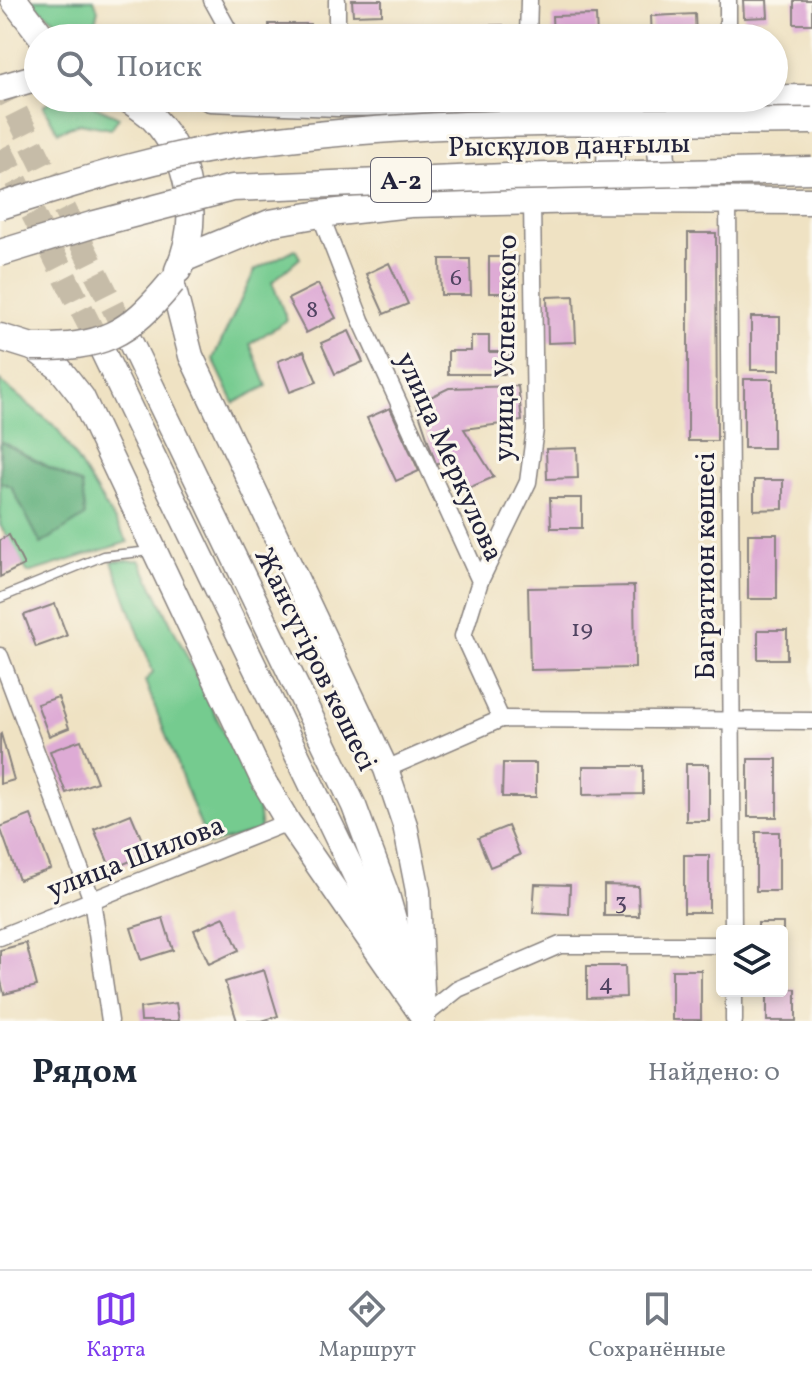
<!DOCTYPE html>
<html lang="ru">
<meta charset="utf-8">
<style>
:root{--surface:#fff;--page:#f6f6f7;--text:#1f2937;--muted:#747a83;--line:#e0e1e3;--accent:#7c3aed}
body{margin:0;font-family:Vollkorn,serif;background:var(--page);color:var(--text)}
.controls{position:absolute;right:24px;bottom:24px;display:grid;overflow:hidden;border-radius:8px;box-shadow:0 4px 12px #0003}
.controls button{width:72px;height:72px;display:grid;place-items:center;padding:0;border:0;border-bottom:2px solid var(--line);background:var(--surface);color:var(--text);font:40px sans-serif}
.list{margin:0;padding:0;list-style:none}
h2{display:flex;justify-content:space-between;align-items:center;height:104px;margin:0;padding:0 32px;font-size:34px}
h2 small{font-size:26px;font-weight:400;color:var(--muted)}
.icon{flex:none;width:44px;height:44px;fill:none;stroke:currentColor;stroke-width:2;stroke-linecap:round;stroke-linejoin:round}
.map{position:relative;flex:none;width:812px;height:1021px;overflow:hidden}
.search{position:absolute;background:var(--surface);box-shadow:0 4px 12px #0003;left:24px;right:24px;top:24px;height:88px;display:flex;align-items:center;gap:20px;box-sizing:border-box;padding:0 28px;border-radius:44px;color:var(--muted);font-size:30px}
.sheet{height:248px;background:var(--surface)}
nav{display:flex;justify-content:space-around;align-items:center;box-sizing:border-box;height:112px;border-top:2px solid var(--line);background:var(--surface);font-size:22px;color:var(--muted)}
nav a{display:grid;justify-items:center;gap:4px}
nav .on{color:var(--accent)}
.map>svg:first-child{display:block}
.green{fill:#74cb8f;stroke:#4b7665;stroke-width:2}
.forest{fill:#5faf7a;stroke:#40685a;stroke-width:2}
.building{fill:#deabd5}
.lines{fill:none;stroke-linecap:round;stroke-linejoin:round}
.secondary-tunnel{stroke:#c6bca8;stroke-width:24;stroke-dasharray:24 12;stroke-linecap:butt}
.service-casing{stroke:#88827f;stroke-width:11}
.minor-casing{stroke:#88827f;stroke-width:19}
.secondary-casing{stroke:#88827f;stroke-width:27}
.primary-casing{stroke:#88827f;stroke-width:29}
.service{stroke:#fff;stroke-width:8}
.minor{stroke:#fff;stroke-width:16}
.secondary{stroke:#fff;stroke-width:24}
.primary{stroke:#fff;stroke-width:26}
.primary-bridge-casing{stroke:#88827f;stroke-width:29;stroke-linecap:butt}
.primary-bridge{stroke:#fff;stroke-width:26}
.labels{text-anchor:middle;stroke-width:6;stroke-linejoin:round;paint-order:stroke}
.number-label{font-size:24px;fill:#514462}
.shield{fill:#fbf7ec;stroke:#636270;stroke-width:2}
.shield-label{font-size:26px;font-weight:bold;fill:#22223b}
.street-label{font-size:28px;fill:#22223b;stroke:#fbf7ec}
</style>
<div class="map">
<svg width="812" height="1021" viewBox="0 0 812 1021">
<rect width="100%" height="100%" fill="#fbf7ec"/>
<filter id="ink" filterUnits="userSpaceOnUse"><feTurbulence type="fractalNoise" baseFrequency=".0125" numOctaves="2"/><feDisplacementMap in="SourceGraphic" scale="16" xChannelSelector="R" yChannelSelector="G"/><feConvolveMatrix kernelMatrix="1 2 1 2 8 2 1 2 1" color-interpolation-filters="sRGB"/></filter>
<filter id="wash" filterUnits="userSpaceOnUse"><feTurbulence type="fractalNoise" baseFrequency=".006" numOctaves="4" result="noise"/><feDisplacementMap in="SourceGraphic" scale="32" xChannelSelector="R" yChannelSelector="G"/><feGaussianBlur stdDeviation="1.8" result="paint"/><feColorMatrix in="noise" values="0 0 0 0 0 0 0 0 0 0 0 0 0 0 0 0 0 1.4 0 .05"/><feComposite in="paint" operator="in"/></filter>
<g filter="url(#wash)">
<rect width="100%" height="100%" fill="#efe2c3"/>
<g class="green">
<path d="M29 0H94L98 10 91 38H78Z"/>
<path d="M53 99 88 103 119 117 111 129 79 123 58 132 43 106Z"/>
<path d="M295 249 300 258 272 282 287 320 250 344 267 386 234 403 213 359 255 270Z"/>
<path d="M0 381 57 428 128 542 28 573 0 525Z"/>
<path d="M140 560 257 800 261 830 208 845 145 681 153 672 112 561Z"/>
</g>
<path class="forest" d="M0 441 82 485 85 516 41 544 11 486 0 482Z"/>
<g id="blocks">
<g class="building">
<path d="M352 0H382V14L353 15Z"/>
<path d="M743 0H767L768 17 744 18Z"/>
<rect x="794" y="0" width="18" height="24"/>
<path d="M695 14 696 38H652L651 16Z"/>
<path d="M596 15 597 38H553L552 16Z"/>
<path d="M383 23 425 24V38H383Z"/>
<path d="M269 24H310L309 38H269Z"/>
<path d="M503 25V38H460V26Z"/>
<path d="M688 233H716L717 441H688Z"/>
<rect x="489" y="257" width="29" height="36"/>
<path d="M440 259H470L471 295H441Z"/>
<path d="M389 263 408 304 384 314 366 274Z"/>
<path d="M318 284 336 318 306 333 288 299Z"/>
<path d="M574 296 576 342 548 343 547 297Z"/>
<rect x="751" y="317" width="29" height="53"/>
<path d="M349 331 363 362 335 374 321 343Z"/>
<path d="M471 336H489V352H509L510 374H448V351H471Z"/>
<path d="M304 351 317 382 290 392 278 361Z"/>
<rect x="744" y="379" width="29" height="69"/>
<path d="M518 386 522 421 464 429 494 477 457 493 443 460 436 464 416 404 449 388Z"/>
<path d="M390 408 419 471 396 481 367 418Z"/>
<path d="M577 448 578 478 547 479 546 449Z"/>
<path d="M754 480H783V509L754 510Z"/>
<path d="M550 498H582V528H551Z"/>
<rect x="748" y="534" width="29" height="65"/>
<path d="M9 535 24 565 0 577V540Z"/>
<path d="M634 586 635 668 530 670 528 588Z"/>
<path d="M55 604 67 636 36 647 24 615Z"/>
<rect x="758" y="630" width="29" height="29"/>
<path d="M58 697 69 728 49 736 37 704Z"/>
<path d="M1 734 14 780 0 784V735Z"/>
<path d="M81 740 97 782 66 793 50 751Z"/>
<rect x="748" y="759" width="29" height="58"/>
<path d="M503 763H536V797H502Z"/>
<rect x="686" y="764" width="23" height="57"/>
<path d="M583 766H643V794L583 795Z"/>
<path d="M131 814 148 854 111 869 94 829Z"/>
<path d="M31 815 51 869 19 880 0 827Z"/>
<path d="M508 826 520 855 490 867 478 838Z"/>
<rect x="756" y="832" width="23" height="59"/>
<rect x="684" y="855" width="25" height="57"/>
<path d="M535 884 570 885 569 915 533 913Z"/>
<path d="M604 885 638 886 639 916H604Z"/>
<path d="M224 917 239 950 209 964 194 930Z"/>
<path d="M163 918 173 950 141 960 131 928Z"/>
<rect x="758" y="923" width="25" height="8"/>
<path d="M26 943 37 986 4 994 0 977V950Z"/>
<path d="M587 966H625L626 997 587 998Z"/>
<path d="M264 970 278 1016 262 1021H237L225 982Z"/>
<rect x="672" y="970" width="29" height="50"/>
<path d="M796 989V1021H767V991Z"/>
<path d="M176 1003 179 1021H141L140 1008Z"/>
</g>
</g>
</g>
<g filter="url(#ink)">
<use href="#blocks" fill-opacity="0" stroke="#88827f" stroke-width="2"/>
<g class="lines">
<g class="secondary-tunnel">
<path d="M0 80 128 337"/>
<path d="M0 149 102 350"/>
</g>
<g class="service-casing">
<path id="service" d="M0 598 103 556 151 551"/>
</g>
<g class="minor-casing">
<g id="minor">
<path d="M212 0 233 38"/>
<path d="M337 0V38"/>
<path d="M528 38 529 0"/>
<path d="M728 38V0"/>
<path d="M728 201 733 931"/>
<path d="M320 214 361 320 480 581 463 636 501 719"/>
<path d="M480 581 528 482 535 429 532 201"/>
<path d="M0 656 92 900 110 1021"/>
<path d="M386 769 501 719 812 721"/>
<path d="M0 937 288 822"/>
<path d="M734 991V1021"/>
<path d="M423 1017 458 989 560 945H722"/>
</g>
</g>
<g class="secondary-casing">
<g id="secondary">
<path d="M172 282 191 356 386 769 405 825 418 891 423 1017"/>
<path d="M128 337 354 806 387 895 412 982"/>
<path d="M32 347 60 369 82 397 263 780 288 822 423 1017"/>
<path d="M102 350 391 950"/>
</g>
</g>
<g class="primary-casing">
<g id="primary">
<path d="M14 0 43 38"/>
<path d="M126 98C135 104 145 110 152 117 190 157 202 219 178 270"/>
<path d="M210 98 338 103 812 98"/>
<path d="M592 107C612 127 618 170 598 192"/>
<path d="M676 190C656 165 656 130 677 105"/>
<path d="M183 259 270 223 320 214 410 204 589 200 812 201"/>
<path d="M0 337 32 347"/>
</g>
</g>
<use href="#service" class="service"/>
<use href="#minor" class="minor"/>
<use href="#secondary" class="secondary"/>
<use href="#primary" class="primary"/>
<g class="primary-bridge-casing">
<g id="primary-bridge">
<path d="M0 88 38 77"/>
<path d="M0 206C75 183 151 158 229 146 421 117 618 123 812 121"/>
<path d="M0 253 95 224 232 188 506 177 812 170"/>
<path d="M32 347C102 348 128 336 172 282"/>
</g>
</g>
<use href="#primary-bridge" class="primary-bridge"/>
</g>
</g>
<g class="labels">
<g class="number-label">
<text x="456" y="285">6</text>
<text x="312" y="317">8</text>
<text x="582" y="636">19</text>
<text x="621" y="909">3</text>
<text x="606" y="990">4</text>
</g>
<rect class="shield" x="371" y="158" width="60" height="44" rx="6"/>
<g class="shield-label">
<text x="401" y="189">A-2</text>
</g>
<g class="street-label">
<text transform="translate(569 144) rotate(-1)" y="10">Рысқұлов даңғылы</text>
<text transform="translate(504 348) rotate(-89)" y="10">улица Успенского</text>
<text transform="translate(451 456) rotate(66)" y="10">улица Меркулова</text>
<text transform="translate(704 566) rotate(-90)" y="10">Багратион көшесі</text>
<text transform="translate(317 659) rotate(64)" y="10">Жансүгіров көшесі</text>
<text transform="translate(135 856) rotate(-21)" y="10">улица Шилова</text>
</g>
</g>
</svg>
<div class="controls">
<button><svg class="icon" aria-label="layers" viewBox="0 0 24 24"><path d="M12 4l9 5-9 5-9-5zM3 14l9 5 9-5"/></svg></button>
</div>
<div class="search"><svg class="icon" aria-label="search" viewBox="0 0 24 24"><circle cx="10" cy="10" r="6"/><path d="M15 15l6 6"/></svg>Поиск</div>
</div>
<section class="sheet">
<h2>Рядом<small>Найдено: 0</small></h2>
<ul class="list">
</ul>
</section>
<nav>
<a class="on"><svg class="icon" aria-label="map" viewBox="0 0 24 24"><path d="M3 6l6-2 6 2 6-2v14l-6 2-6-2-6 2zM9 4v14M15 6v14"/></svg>Карта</a>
<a><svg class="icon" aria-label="directions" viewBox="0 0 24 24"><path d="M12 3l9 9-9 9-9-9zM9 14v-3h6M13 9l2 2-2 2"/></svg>Маршрут</a>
<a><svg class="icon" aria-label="saved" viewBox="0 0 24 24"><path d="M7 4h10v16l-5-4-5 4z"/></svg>Сохранённые</a>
</nav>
